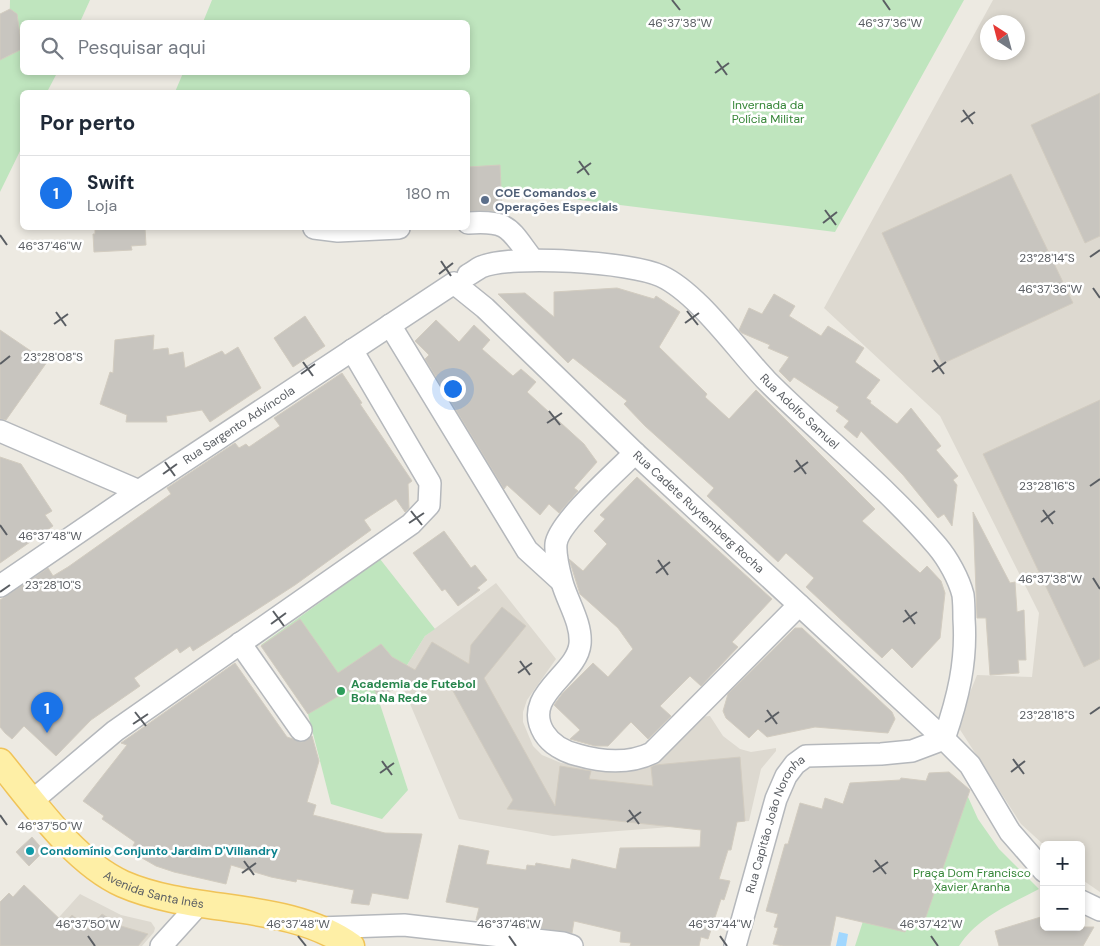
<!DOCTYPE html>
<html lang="pt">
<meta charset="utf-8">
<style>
:root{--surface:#fff;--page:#f2f2f3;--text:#1f2937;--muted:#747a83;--line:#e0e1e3;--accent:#1a73e8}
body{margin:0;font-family:"DM Sans",sans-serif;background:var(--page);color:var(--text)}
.controls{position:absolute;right:15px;bottom:15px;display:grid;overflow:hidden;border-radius:8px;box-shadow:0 2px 8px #0003}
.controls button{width:45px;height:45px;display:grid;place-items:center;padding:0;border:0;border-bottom:1px solid var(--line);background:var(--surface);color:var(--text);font:25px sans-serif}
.compass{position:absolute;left:980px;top:15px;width:45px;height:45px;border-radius:50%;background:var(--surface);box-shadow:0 2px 8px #0003;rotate:324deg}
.you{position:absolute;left:452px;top:388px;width:18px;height:18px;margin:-12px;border:4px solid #fff;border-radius:50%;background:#1a73e8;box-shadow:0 0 0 8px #1a73e833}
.badge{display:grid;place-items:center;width:32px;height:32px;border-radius:50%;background:var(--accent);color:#fff;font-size:16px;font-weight:700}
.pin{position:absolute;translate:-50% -41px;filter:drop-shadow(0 1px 2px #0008)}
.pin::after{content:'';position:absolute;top:26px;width:18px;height:15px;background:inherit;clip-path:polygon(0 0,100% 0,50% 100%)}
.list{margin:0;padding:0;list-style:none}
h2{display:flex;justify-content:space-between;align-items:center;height:65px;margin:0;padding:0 20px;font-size:21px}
h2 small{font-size:16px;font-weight:400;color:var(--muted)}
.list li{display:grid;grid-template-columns:32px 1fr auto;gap:15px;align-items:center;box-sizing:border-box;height:75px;padding:0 20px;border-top:1px solid var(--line)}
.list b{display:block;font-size:19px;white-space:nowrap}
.list p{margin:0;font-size:16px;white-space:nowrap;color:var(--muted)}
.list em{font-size:16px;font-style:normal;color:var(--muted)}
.icon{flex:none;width:28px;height:28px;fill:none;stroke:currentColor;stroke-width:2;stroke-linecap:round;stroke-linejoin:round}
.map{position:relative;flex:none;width:1100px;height:946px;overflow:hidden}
.search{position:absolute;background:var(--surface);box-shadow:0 2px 8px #0003;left:20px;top:20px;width:450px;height:55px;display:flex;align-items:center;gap:12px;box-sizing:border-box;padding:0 18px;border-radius:8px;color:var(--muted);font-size:19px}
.panel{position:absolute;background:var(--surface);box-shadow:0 2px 8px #0003;left:20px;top:90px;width:450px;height:140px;border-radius:8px}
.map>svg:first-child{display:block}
.education{fill:#ddd9d0;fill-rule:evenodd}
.green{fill:#bfe5be}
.water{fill:#a1d7fe}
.building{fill:#c8c5bf;stroke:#d2ccc0}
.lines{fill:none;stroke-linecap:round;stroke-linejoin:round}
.minor-casing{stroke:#b5b8bc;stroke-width:24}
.major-casing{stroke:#f0c358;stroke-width:29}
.minor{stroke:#fff;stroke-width:21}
.major{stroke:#feefa6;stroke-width:26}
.ticks{fill:none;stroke:#5a5e63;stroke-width:2}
.service-dot{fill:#5c6f8a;stroke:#fff;stroke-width:2}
.leisure-dot{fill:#2e9e5b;stroke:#fff;stroke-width:2}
.culture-dot{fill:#0f9aa8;stroke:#fff;stroke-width:2}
.labels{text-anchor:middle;stroke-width:5;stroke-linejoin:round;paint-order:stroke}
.park-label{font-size:12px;fill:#368638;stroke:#fff}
.service-label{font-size:12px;font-weight:bold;fill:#4e5e75;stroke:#fff;text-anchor:start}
.street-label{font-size:12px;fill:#5a5e63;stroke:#fff}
.leisure-label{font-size:12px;font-weight:bold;fill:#27864d;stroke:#fff;text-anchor:start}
.culture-label{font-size:12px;font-weight:bold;fill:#0d838f;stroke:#fff;text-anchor:start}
.ticks-label{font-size:12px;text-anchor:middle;fill:#5a5e63;stroke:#fff;stroke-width:5;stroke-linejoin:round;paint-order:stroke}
</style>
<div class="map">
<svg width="1100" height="946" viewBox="0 0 1100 946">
<rect width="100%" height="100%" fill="#edeae2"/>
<g class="education">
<path d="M993 0H1100V892L1081 879V845H1044L1021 824 957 725 977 675 1032 677 1039 613 940 416 824 308ZM988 22H1018V52H988Z"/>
<path d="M496 583 556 659 527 700 523 712V722L533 746 542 755 561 763 619 769 700 717 710 716 723 736 740 749 751 752 776 748V751L761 769 749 821 553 836 459 819 399 678 425 636Z"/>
<path d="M80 894 121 915 151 922 155 928 154 932 142 946H33Z"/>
</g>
<g class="green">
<path d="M10 0H90L80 22H22V72L57 73 47 92H22V147L0 192V59L9 49Z"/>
<path d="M212 0H964L835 232 468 186V92H175L183 73 468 72V22H203Z"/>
<path d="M380 559 435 629 425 636 399 678 403 687 377 695 408 790 382 819 331 804 308 714 261 645Z"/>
<path d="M963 786 978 819 999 849 1039 889C1009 905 978 917 959 946H855L865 915 914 926Z"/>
</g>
<path class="water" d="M839 932 848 934 846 946H836Z"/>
<g class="building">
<path d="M10 9 17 14 22 49 0 60V14Z"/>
<path d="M1100 93V236L1085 243 1031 125Z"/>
<path d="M500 165 502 211H468V167Z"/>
<path d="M1011 174 1073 303 942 364 882 233Z"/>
<path d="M145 228 146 245 131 246 132 250 94 252 93 234H95V230Z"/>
<path d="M617 288 654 299 656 296 680 312 659 347 707 394 705 397 729 419 756 390 875 509 862 521 920 573 927 566 941 581 945 593 940 638 912 668 892 648 882 658 806 587 814 578 786 553 778 562 707 496 714 488 645 426 624 404 627 401 573 358 568 363 498 294 525 293 554 317V292Z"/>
<path d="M774 294 795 306 789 316 821 336 828 326 864 348 855 362 880 380 866 398 871 401 870 403 897 424 911 408 941 446 936 450 958 476 953 480 957 485 952 526 944 514 938 518 903 475 861 431 857 438 844 427 849 421 836 411 839 407 794 377 790 382 779 371 789 357 768 348 770 345 742 333 739 330 749 308 762 314Z"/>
<path d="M305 316 325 346 293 367 274 338Z"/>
<path d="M436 320 459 342 474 325 490 340 482 349 513 376 521 369 536 382 527 392 584 444 597 462 574 488 578 491 559 513 549 504 540 515 507 485 504 489 425 359 429 355 415 341Z"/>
<path d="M0 330 47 362 6 420 0 419Z"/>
<path d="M154 335 153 350 168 348 169 355 183 352 185 368 222 351 225 355 238 347 261 388 210 422 202 410 166 416 167 422H126L127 415 100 404 110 372 113 373 115 340Z"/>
<path d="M342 373 362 403 360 404 412 481 408 484 409 508 405 512 396 499 364 520 371 530 295 585 193 651 190 646 180 653 177 648 134 678 140 686 91 720 56 756 24 726 12 739 5 733 0 727V600L48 568 53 576 68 567 171 494 167 488 235 443 239 448 246 444 249 447 280 426 274 418Z"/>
<path d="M1100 400V659L1084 667 983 454Z"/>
<path d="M0 457 21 464 52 511 45 515 53 526 0 563Z"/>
<path d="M637 477 772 599 732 642 738 647 701 686 690 676 660 706 671 716 648 739 631 722 608 746H595L570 739 580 730 554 705 562 694 593 663 608 677 633 649 618 628 580 594 569 559 583 571 607 544 594 531 605 519 600 515Z"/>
<path d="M973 512 1010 583 1015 582 1017 612 1024 610 1026 660H1018L1019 673 990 675 986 618H977Z"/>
<path d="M444 531 471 568 475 565 487 580 477 588 480 590 458 606 445 589 442 591 413 553Z"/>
<path d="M502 607 526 626 484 678 555 806 560 766 591 771 589 779 653 786 651 767 655 765 740 757 745 821 737 822 731 850H728L719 879 730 881 724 900 721 899 708 939 701 937 699 946H630L631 943 620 942 621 932 574 921 572 933 476 920 479 908 446 902 459 845 489 851 486 864 526 870 527 865 535 866 536 863 570 869 572 859 616 869 620 848 700 847 701 830 507 809 513 800 448 682 429 679 377 695 374 687 368 691 363 684 350 692 349 690 308 714 261 646 300 619 338 673 381 644 392 657 415 670 432 642 469 664 471 645Z"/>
<path d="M795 628H802L892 712 895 719 888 733 815 727 767 737 758 729 749 738 726 718 723 711 728 694Z"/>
<path d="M235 663 287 737 302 742 312 736 319 761 307 802 316 805 313 815 385 833 422 834 408 899 372 893 369 905 351 903 354 890 297 879 296 882 271 877 231 865 226 884 174 872 156 866 142 858 144 854 132 848 135 842 102 819 104 816 83 801 127 745 121 743Z"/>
<path d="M949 772 970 790 922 928 908 923 905 932 836 916 830 946H783L773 944 778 928 774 927 778 914 766 911 785 844H788L800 803 822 809 825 798 843 804 850 783 900 780 901 778 926 781 929 773Z"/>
<path d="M32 837 44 851 29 866 16 852Z"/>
<path d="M24 885 65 924 72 915 88 929 102 914 121 926 148 934 138 946H0V902L9 893 13 897Z"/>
<path d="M1044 916V927H1094L1083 946H999L995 931Z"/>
</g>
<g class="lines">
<g class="minor-casing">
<g id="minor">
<path d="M468 223C510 220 509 229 533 260"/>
<path d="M314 228 338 231 399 228"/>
<path id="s1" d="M468 275C472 273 477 269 481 267 512 254 631 262 661 276 698 293 737 350 767 381 823 437 886 486 937 546 948 559 959 579 963 595 964 603 964 611 964 619 967 662 958 698 944 739"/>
<path d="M390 325 527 550 561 581"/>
<path d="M0 431 139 491"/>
<path d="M635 453C618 470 558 523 556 544 555 556 559 571 562 582 567 601 582 623 580 644 577 675 521 695 544 733 551 744 564 752 578 755 602 762 629 764 652 753L799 605"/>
<path id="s2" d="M0 586 139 491 454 283 485 308 635 453 944 739 970 765 1010 832 1044 871"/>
<path d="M240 643 301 730"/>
<path d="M32 801 115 731 411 524 429 505 430 483 352 350"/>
<path d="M1081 901 1100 910"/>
<path d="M319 928 404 925 563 943 572 946"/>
<path d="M161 946 200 903"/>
<path id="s3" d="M735 946 776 799 786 776 795 764 806 756 881 754 912 751 944 739"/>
</g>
</g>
<g class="major-casing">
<g id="major">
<path id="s4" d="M0 762C33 802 74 862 123 884 194 915 287 900 351 946"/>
</g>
</g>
<use href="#minor" class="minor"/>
<use href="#major" class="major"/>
</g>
<path class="ticks" d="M672 0 680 10M883 0 890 10M717 61 727 75M715 73 729 63M963 110 973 124M961 122 975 112M579 161 589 175M577 173 591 163M825 210 836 225M823 223 837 212M0 235 7 245M1090 257 1100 250M441 261 451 276M439 274 453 263M1093 288 1100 298M687 311 698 325M56 312 66 326M685 323 699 313M54 324 68 314M934 360 944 374M303 362 313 376M0 364 10 356M932 372 946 362M301 374 315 364M549 411 560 425M547 423 562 413M796 460 806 474M165 462 175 476M794 472 808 462M163 474 177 464M1090 486 1100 479M1043 510 1053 524M411 511 422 525M1041 522 1055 511M409 523 424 513M0 525 7 535M658 560 668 575M656 573 670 562M1093 578 1100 589M0 592 10 585M905 610 915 624M273 611 284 626M903 622 917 612M271 624 286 613M520 661 530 675M518 673 532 663M767 710 777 724M135 712 146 726M1090 714 1100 707M765 722 779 712M133 724 148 714M1013 759 1024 774M382 761 392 775M1011 772 1025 761M380 773 394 763M629 810 639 824M0 815 7 825M627 822 641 812M875 860 886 874M244 861 254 875M873 872 888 862M242 873 256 863M88 936 95 946M298 936 306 946M509 936 516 946M720 936 727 946M931 936 938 946"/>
<circle class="service-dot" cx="485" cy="200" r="5"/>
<circle class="leisure-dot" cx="341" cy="691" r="5"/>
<circle class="culture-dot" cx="30" cy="851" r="5"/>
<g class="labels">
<g class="park-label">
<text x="768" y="109">Invernada da<tspan x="768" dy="14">Polícia Militar</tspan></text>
<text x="972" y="877">Praça Dom Francisco<tspan x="972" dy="14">Xavier Aranha</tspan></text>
</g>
<g class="service-label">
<text x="495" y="197">COE Comandos e<tspan x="495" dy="14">Operações Especiais</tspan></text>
</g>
<g class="street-label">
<text dy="4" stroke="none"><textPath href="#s1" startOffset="392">Rua Adolfo Samuel</textPath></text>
<text dy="4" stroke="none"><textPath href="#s2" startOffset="288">Rua Sargento Advíncola</textPath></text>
<text dy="4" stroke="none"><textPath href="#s2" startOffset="881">Rua Cadete Ruytemberg Rocha</textPath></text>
<text dy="4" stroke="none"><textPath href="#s3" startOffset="129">Rua Capitão João Noronha</textPath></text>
<text dy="4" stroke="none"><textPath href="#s4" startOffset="206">Avenida Santa Inês</textPath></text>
</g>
<g class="leisure-label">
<text x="351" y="688">Academia de Futebol<tspan x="351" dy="14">Bola Na Rede</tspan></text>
</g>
<g class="culture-label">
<text x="40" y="855">Condomínio Conjunto Jardim D'Villandry</text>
</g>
</g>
<g class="ticks-label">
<text x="680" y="27">46°37'38"W</text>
<text x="890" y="27">46°37'36"W</text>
<text x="50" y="250">46°37'46"W</text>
<text x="1047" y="262">23°28'14"S</text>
<text x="1050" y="293">46°37'36"W</text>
<text x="53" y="361">23°28'08"S</text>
<text x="1047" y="490">23°28'16"S</text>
<text x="50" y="540">46°37'48"W</text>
<text x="1050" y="583">46°37'38"W</text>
<text x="53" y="589">23°28'10"S</text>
<text x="1047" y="719">23°28'18"S</text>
<text x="50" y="830">46°37'50"W</text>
<text x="88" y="928">46°37'50"W</text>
<text x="298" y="928">46°37'48"W</text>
<text x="509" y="928">46°37'46"W</text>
<text x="720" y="928">46°37'44"W</text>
<text x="931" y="928">46°37'42"W</text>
</g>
</svg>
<div class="controls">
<button>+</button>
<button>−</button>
</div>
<svg class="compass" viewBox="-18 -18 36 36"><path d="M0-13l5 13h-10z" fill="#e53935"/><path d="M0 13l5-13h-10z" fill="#747a83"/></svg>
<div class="you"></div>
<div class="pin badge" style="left:47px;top:733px">1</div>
<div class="search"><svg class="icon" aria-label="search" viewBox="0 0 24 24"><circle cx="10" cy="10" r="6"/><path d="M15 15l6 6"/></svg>Pesquisar aqui</div>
<section class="panel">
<h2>Por perto<small></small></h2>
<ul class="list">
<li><span class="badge">1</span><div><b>Swift</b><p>Loja</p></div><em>180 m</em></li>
</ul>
</section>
</div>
